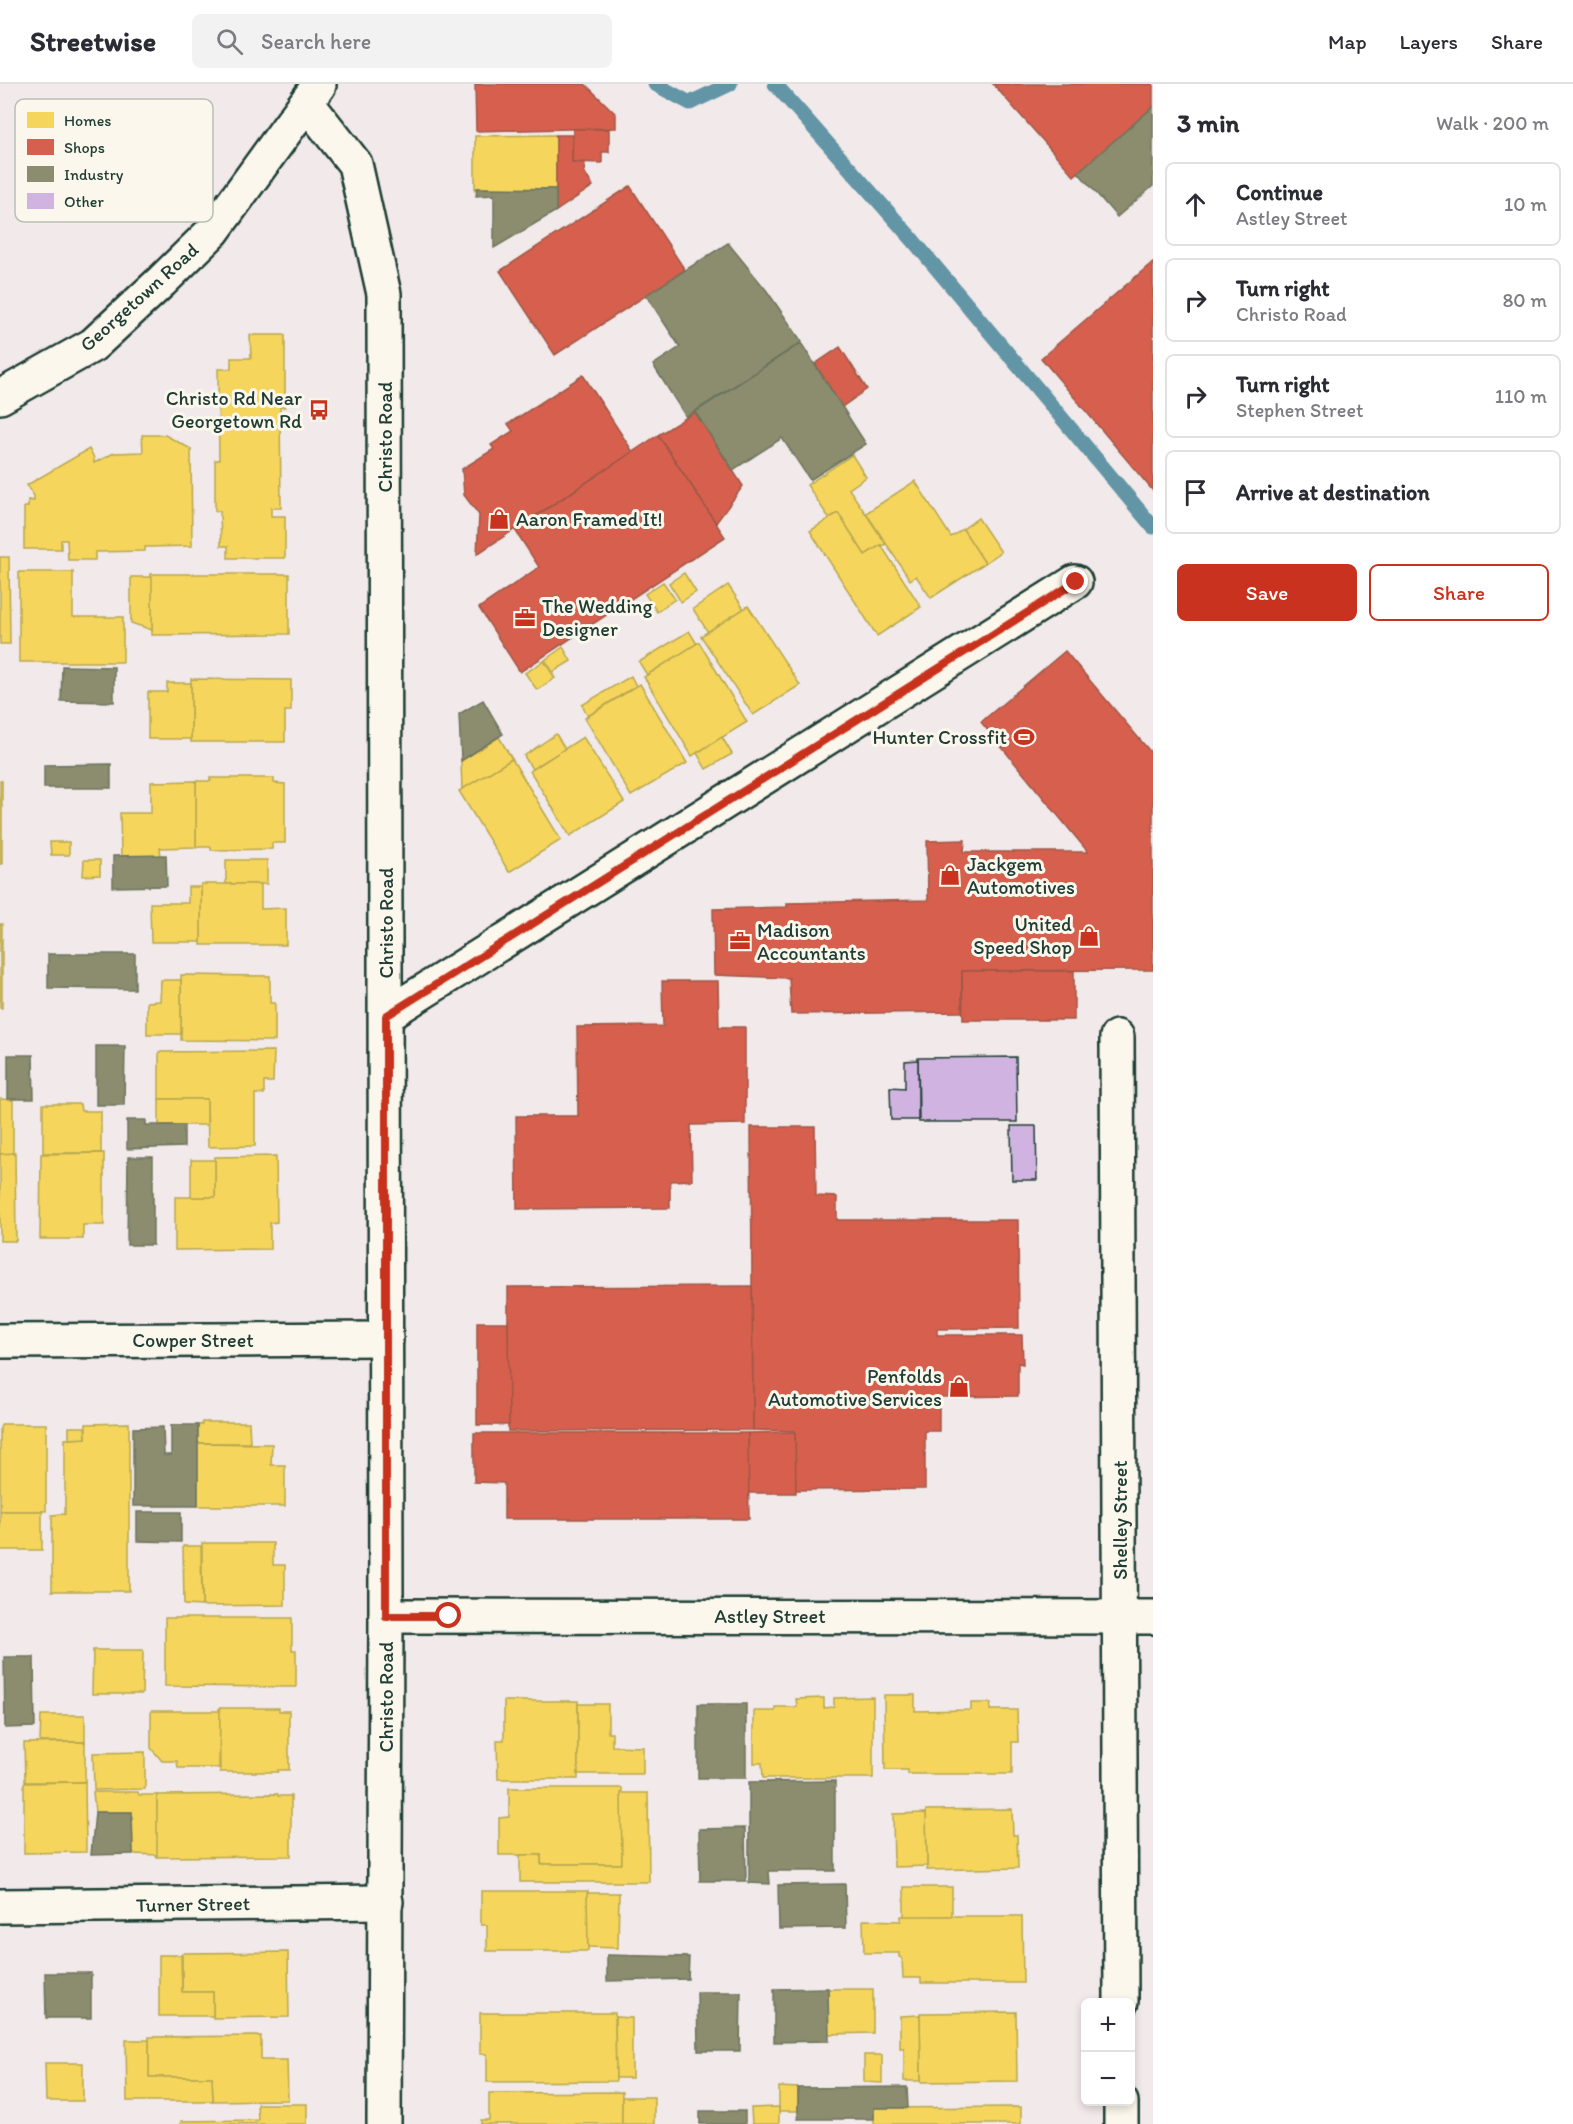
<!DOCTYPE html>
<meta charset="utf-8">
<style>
:root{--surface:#fff;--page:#f2f2f3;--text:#2b2b33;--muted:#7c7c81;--line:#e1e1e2;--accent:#c8321e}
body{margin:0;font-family:Itim,sans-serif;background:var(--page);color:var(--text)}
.controls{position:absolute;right:18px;bottom:18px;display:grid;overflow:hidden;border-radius:9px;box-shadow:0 3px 9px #0003}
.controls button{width:54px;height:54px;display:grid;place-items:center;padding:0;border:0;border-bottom:2px solid var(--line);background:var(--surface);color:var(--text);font:30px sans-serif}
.stop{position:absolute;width:18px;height:18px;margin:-14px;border:4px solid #c8321e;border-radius:50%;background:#fff}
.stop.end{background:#c8321e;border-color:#fff;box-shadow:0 2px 6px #0008}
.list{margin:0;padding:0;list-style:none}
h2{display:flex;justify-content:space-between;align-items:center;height:78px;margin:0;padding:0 24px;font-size:26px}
h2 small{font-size:20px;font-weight:400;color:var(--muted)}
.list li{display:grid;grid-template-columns:39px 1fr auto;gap:18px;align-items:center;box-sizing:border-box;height:84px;margin:0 12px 12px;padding:0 12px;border:2px solid var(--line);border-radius:9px}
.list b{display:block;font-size:22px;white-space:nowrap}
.list p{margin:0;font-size:20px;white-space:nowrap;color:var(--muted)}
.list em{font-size:20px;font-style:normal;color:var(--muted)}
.actions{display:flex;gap:12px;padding:18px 24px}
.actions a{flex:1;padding:14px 0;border:2px solid var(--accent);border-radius:9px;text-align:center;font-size:21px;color:var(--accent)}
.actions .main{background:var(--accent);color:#fff}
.icon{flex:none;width:33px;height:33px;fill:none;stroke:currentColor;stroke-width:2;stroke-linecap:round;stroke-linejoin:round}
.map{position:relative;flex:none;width:1153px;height:2040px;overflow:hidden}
header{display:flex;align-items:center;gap:36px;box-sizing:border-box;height:84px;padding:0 30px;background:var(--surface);border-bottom:2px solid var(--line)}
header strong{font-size:28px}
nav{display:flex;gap:33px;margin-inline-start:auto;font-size:21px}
.search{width:420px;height:54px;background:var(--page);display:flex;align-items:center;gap:15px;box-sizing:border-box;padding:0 21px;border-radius:9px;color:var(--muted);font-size:22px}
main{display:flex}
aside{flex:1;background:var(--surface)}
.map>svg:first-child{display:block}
.homes{fill:#f6d55c;stroke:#b6a750;stroke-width:1.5}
.shops{fill:#d6604d;stroke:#9f5646;stroke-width:1.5}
.industry{fill:#8c8c6e;stroke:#6b745d;stroke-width:1.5}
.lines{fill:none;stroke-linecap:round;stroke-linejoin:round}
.stream{stroke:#6295a5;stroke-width:15}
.building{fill:#d0b3e0;stroke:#1f3d34;stroke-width:1.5}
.minor-casing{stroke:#1f3d34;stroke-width:38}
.minor{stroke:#fbf7ec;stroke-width:33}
.route{stroke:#c8321e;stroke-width:8}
.labels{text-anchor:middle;stroke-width:6;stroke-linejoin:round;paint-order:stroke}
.street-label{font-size:20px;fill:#1f3d34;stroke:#fbf7ec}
.poi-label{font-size:20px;fill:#1f3d34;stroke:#fbf7ec;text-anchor:end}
.key{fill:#fbf7ec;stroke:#b9bfb5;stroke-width:1.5}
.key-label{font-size:16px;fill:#1f3d34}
</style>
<header>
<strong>Streetwise</strong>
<div class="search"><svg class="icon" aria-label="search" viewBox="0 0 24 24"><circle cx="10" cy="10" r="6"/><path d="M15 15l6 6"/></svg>Search here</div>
<nav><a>Map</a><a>Layers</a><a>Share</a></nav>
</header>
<main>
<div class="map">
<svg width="1153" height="2040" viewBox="0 0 1153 2040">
<rect width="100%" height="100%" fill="#f2e9ea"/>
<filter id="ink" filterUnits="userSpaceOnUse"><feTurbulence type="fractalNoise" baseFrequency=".0167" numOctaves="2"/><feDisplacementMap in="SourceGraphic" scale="12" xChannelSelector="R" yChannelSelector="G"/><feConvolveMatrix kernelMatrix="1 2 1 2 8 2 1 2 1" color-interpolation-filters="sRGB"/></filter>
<g filter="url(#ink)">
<g class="homes">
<path d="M556 51V105L477 104 475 106V52Z"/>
<path d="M250 251H285V323H280L281 424H271V432H285V474H228V462H221L220 427H215V376H219L218 285H231V274H251Z"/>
<path d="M142 351H165L191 365 192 462 145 463V467L95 468V476H68L67 456H61V465H24V423H28V416L34 417V412L27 401 89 365 94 374V379L114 369 143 368Z"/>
<path d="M852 371 866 393 849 405 886 460 882 462 881 461 865 471 838 429 829 434 807 401Z"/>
<path d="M915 397 951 453 963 445 985 479 931 514 916 492 910 496 866 429Z"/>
<path d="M838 429 865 471 881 461 921 523 877 552 810 447Z"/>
<path d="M978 434 1001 468 985 479 963 445Z"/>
<path d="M0 473H9L10 560H0Z"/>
<path d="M19 488H73V533H123V578H19Z"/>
<path d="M684 489 696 508 681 518 669 499Z"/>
<path d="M151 490H289V550L152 551Z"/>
<path d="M131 493H152V546L131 539Z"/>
<path d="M663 498 675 515 657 528 645 510Z"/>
<path d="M728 501 744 525 708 548 693 525Z"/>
<path d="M748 522 800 601 753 631 701 552Z"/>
<path d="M689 547 697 560 647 591 639 578Z"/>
<path d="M699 558 747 638 692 672 644 593Z"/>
<path d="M563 563 571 577 553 588 545 576Z"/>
<path d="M544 577 555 594 537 606 525 589Z"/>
<path d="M631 592 636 602 588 632 582 621Z"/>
<path d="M191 595 291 596V627H285V658H191Z"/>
<path d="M167 599H191V655H148V608H167Z"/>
<path d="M640 600 687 679 631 712 585 634Z"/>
<path d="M556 650 565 665 532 685 524 672Z"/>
<path d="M499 653 512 675 462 706 461 677Z"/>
<path d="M583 653 624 718 570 752 530 687Z"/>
<path d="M722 653 732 670 706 685 697 669Z"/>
<path d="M512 675 561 756 509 788 459 707Z"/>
<path d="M210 694H274V699L285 700V759H272V765L211 766V763H196V697H211Z"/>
<rect x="0" y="697" width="2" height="83"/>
<path d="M196 697V763L160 764 161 772H121L120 729H151V698Z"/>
<path d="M50 758H69V771H51Z"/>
<path d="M84 776H100V791L83 792Z"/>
<rect x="226" y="776" width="41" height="24"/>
<path d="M201 800H261V825L286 824V861H201Z"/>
<path d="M188 803H201V858H151L150 819H188Z"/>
<rect x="0" y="840" width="2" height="84"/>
<path d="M181 891 270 892V919H275V957L181 956Z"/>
<path d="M161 896H181V950H147V918L160 917Z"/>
<path d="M274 967 273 998H264V1010H255V1062L208 1063 207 1015H159V968Z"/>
<path d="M0 1015 13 1016V1070H0Z"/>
<rect x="159" y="1015" width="48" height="26"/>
<path d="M43 1020H80L81 1027H101V1069H43Z"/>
<path d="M15 1069 16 1157H0V1070Z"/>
<path d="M104 1069V1141H83V1155H40L41 1070Z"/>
<path d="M276 1072 277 1138 270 1139V1165L175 1166V1113H215V1073Z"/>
<rect x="191" y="1076" width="24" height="37"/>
<path d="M202 1338H249L250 1359H198V1341H202Z"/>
<path d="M129 1339V1507H52V1431L65 1430V1355L86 1354V1340Z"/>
<path d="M2 1340H46V1427H0V1344Z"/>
<path d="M69 1343H85L86 1354 69 1355Z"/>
<path d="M198 1359 272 1360 271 1381H285V1422H198Z"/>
<rect x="0" y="1427" width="42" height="39"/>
<path d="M202 1459H273V1481H285V1521L202 1522Z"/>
<path d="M183 1462H201L202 1522 184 1521Z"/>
<path d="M165 1534H292V1566H296V1603L165 1602Z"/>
<path d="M93 1566H143L142 1610H92Z"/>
<path d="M884 1611H915V1627L971 1626V1619H991L990 1626H1017L1018 1658H1012V1690H908V1686H885Z"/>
<path d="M873 1613V1694H763L762 1679H754V1627H775V1623H797L796 1615 824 1614V1624L834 1623V1614Z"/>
<path d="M504 1617H578V1695H498L497 1656H504Z"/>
<path d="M578 1620H608V1649H612V1662L643 1663V1690H578Z"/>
<path d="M219 1624H279V1627H289V1686H278V1688H220Z"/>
<path d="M151 1627H220L219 1684H178L177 1677H162L151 1664Z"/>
<path d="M41 1631H85V1658H40Z"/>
<path d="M85 1658V1698H25L24 1659Z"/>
<path d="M145 1668V1705L94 1706 93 1669Z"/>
<path d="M85 1698 86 1768 24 1769V1699Z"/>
<path d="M509 1704H622V1780H541V1771H499V1734L509 1733Z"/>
<path d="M93 1708H138L139 1711H157L158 1771 133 1770 132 1728H95Z"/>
<path d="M621 1709H648L649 1798H520V1771H541V1780H622Z"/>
<path d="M278 1710V1712H291V1772L157 1773V1711Z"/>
<path d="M1012 1725 1013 1751H1017L1018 1784 927 1786 926 1726Z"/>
<path d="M926 1729 927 1782 894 1783 893 1730Z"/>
<path d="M904 1803H952V1832L904 1833Z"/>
<path d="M481 1807H588V1867H487V1841H481Z"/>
<path d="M587 1809H619L618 1864 588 1863Z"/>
<path d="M901 1832H1022L1023 1899H921V1894H903L902 1874 899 1873V1869H864L863 1836 901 1837Z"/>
<path d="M288 1868 289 1933 213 1934V1908H182V1869Z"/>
<path d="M159 1871H181L182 1908H213V1932H159Z"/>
<path d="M828 1905H873V1949L828 1950Z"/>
<path d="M1016 1928 1017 1997 921 1998 920 1929Z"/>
<path d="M480 1929H615L616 1997 487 1998V1970H480Z"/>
<path d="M920 1931 921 1997H904V1964H900V1932Z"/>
<path d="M615 1933 632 1934V1994H616Z"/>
<path d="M261 1952V1976H287L288 2016 213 2017 212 1993H149V1953Z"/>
<path d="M126 1956H149V1993H212L213 2017H127Z"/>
<path d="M864 1971H882V1999L864 1998Z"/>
<path d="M45 1979H83V2017H46Z"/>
<path d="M779 2003 798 2004V2027H779Z"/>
<path d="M622 2008V2040H481V2036H489V2009Z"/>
<rect x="622" y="2013" width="32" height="27"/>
<path d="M257 2020H307V2040H181V2037L258 2036Z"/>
<path d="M779 2023V2040H752L751 2024Z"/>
<path d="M1021 2023V2040H874V2024Z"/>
</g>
<g class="shops">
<path d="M475 0H585L616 30V44L476 47Z"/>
<path d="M993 0H1153V23L1074 92Z"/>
<path d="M573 45H609V68H602V79L572 78Z"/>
<path d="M556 51H572V78L585 79 584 88 593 102 556 127Z"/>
<path d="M630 102 685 186 555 271 500 187Z"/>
<path d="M1153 178V407L1041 274Z"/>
<path d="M840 263 867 305 842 323 815 280Z"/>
<path d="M583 291 633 368 477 470 479 431 464 411 462 385 494 365 491 361 513 347 508 340Z"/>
<path d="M695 328 743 402 716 439 658 351Z"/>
<path d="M658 351 725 453 520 588 479 524 539 483 515 446Z"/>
<path d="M1065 567 1153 671V886L962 887V928L791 930 789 894 714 891 713 825 787 823V819L928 816 927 757 965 756 964 768H1088L981 638Z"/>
<path d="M962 887H1074V936H963Z"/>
<path d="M662 897H718L719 943H745V1040L691 1041 692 1096 670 1097V1124L517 1125 516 1032H578L577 943 663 942Z"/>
<path d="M751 1043H815L816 1112 837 1113V1136H1018L1019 1244 937 1245V1251H1022L1023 1280 1018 1279V1312L939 1313V1347H925V1405L795 1406V1347L753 1346Z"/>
<path d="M752 1202 753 1346 508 1347V1203Z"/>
<path d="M477 1238H508L509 1341H477Z"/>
<path d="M795 1348 796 1409H748V1349Z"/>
<path d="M474 1349H748L749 1435H504V1399L474 1398Z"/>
</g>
<g class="industry">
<path d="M1153 23V102L1117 133 1078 88Z"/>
<path d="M477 104 556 105V127L494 164V111L476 112Z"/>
<path d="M728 159 767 207 802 258 686 333 653 281 680 263 646 211Z"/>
<path d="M801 259 866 360 810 396 782 354 733 386 695 328Z"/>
<path d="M62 582 114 583V618L61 617Z"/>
<path d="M483 616 503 650 461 677 459 630Z"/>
<path d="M111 680V704H44V681Z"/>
<path d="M166 771 167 802 113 803V772Z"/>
<path d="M48 870H135V905L48 904Z"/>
<path d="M96 962H125L124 1021H96Z"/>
<path d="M8 971H33L34 1015H8Z"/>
<path d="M127 1036H146V1041H184V1063L127 1065Z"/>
<path d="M128 1073H153V1161H127Z"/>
<path d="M171 1341H198V1422H133V1344L163 1343 164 1371H171Z"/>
<path d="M137 1428H181V1458L137 1457Z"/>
<path d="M4 1573H34L35 1643 5 1644Z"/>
<rect x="698" y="1620" width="48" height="74"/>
<path d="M835 1697V1787H769L770 1800 749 1799V1698Z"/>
<path d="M95 1728H132L133 1770 91 1771Z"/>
<path d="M745 1744 746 1797H700L699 1745Z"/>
<path d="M845 1800 846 1844 779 1845 778 1801Z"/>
<path d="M607 1871 689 1873 688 1895 607 1897Z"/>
<path d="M45 1889H91V1934H46Z"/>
<path d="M828 1904 829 1957 774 1958V1905Z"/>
<path d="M697 1908H741L740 1967H698Z"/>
<path d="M907 2003 908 2024H874V2035H798V2004Z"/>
<rect x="700" y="2027" width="45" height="13"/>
</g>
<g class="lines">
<g class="stream">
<path d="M655 0 690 19 730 0"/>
<path d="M775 0 912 155 1153 443"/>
</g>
</g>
<g class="building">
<path d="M1016 973 1017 1038H919L918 974Z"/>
<path d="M918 976V1036H891L890 1003 905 1004V977Z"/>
<path d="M1011 1042H1036L1037 1096H1012Z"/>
</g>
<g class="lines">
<g class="minor-casing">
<g id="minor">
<path d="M307 19 355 80 384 210 386 1532 384 2040"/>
<path d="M0 313 93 261 162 197 213 147 319 1"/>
<path d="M386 931 1075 498"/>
<path d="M1117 953 1121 1918"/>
<path d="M0 1257 386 1255"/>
<path d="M386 1532 1153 1533"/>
<path d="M0 1822 386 1818"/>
<path d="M1121 2018V2040"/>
</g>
</g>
<use href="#minor" class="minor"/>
</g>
</g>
<g class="lines" filter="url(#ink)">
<path class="route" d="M449 1532H386V932L1076 498"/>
</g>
<defs>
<g id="bus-bare" transform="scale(1.62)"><path d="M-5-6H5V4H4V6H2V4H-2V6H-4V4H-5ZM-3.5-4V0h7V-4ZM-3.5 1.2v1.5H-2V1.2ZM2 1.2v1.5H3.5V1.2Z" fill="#c8321e" stroke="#fbf7ec" stroke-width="2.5" paint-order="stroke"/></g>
<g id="shop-bare" transform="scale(1.62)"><path d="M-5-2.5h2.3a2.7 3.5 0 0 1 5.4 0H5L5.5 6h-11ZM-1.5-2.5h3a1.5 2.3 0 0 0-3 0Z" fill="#c8321e" stroke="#fbf7ec" stroke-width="2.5" paint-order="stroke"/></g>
<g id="office-bare" transform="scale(1.62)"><path d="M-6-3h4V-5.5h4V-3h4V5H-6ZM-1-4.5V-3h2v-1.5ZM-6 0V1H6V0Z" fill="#c8321e" stroke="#fbf7ec" stroke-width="2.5" paint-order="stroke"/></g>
<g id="stadium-bare" transform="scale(1.62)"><path d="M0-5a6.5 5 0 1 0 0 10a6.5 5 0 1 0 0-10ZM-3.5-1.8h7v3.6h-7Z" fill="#c8321e" stroke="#fbf7ec" stroke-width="2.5" paint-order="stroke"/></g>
</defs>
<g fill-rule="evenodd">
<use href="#bus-bare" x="319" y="326"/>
<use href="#shop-bare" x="499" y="435"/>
<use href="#office-bare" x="525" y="534"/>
<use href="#stadium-bare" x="1024" y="653"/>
<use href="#shop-bare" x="950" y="791"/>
<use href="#shop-bare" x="1089" y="852"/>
<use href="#office-bare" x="740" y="857"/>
<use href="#shop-bare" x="959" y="1303"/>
</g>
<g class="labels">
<g class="street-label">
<text transform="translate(139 213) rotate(-42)" y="7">Georgetown Road</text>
<text transform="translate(385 353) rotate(-90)" y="7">Christo Road</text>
<text transform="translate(386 839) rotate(-90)" y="7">Christo Road</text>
<text x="193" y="1263">Cowper Street</text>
<text transform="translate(1120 1436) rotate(-90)" y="7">Shelley Street</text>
<text x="770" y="1539">Astley Street</text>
<text transform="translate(386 1613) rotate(-90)" y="7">Christo Road</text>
<text transform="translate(193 1820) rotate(-1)" y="7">Turner Street</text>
</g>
<g class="poi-label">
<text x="302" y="321">Christo Rd Near<tspan x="302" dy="23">Georgetown Rd</tspan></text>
<text x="516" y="442" text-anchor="start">Aaron Framed It!</text>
<text x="542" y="529" text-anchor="start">The Wedding<tspan x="542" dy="23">Designer</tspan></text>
<text x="1007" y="660">Hunter Crossfit</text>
<text x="967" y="787" text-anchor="start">Jackgem<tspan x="967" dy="23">Automotives</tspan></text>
<text x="1072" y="847">United<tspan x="1072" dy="23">Speed Shop</tspan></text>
<text x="757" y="853" text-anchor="start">Madison<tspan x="757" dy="23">Accountants</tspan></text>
<text x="942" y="1299">Penfolds<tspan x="942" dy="23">Automotive Services</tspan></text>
</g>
</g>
<rect x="15" y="15" width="198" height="123" rx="9" class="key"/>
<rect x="27" y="28" width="27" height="16" fill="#f6d55c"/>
<rect x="27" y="55" width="27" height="16" fill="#d6604d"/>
<rect x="27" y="82" width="27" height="16" fill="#8c8c6e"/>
<rect x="27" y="109" width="27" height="16" fill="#d0b3e0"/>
<g class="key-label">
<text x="64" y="42">Homes</text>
<text x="64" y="69">Shops</text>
<text x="64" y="96">Industry</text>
<text x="64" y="123">Other</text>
</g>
</svg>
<div class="controls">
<button>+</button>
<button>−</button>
</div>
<div class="stop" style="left:449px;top:1532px"></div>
<div class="stop end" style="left:1076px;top:498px"></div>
</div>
<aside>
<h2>3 min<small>Walk · 200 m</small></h2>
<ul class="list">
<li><svg class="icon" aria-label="ahead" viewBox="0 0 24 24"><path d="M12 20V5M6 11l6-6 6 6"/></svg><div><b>Continue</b><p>Astley Street</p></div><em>10 m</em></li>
<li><svg class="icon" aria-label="right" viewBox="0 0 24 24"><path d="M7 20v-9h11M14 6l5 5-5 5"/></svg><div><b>Turn right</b><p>Christo Road</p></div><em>80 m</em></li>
<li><svg class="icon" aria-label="right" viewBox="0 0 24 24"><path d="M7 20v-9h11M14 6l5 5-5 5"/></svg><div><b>Turn right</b><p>Stephen Street</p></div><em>110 m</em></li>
<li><svg class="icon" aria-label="arrive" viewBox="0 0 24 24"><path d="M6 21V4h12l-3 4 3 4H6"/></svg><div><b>Arrive at destination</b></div></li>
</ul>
<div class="actions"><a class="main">Save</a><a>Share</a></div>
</aside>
</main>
